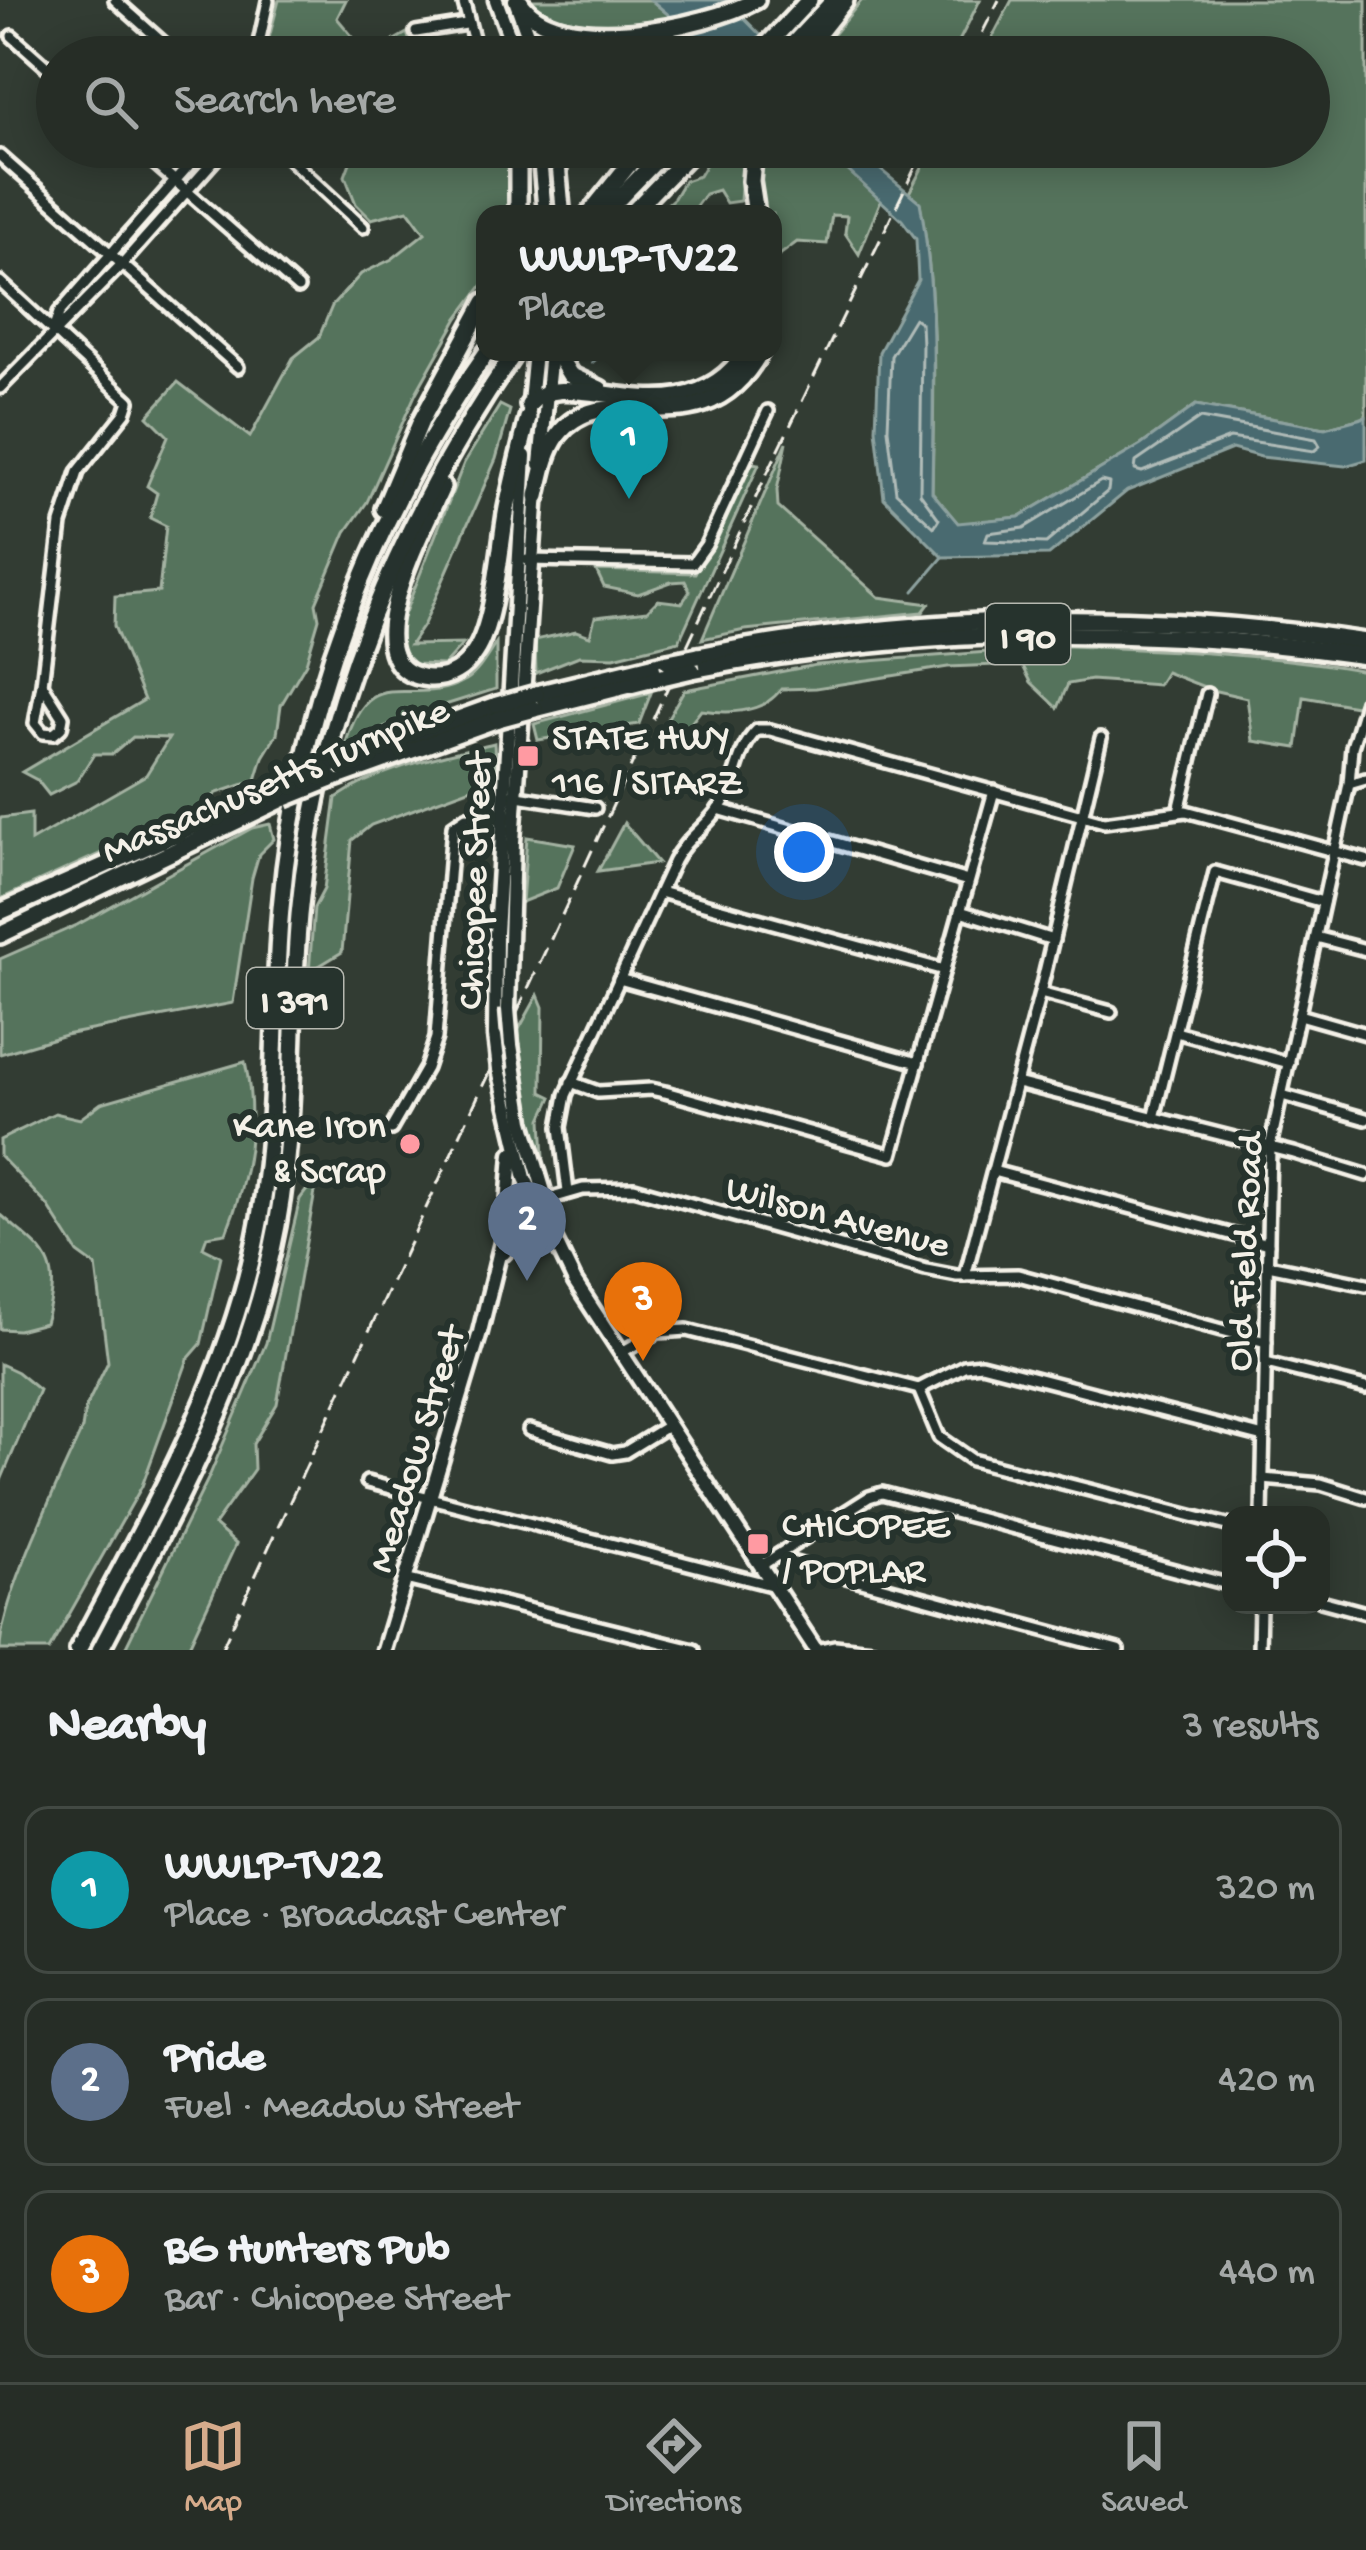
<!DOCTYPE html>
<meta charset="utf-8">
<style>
:root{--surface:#262d26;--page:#2e352e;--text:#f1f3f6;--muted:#a4a8a7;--line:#424943;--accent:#d6ab8b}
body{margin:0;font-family:"Gochi Hand",sans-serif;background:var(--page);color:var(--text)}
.controls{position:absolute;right:36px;bottom:36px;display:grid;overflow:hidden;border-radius:24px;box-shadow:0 6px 30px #0003}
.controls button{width:108px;height:108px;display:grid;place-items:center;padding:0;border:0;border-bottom:3px solid var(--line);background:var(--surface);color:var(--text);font:60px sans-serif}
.you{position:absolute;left:804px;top:852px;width:42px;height:42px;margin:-30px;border:9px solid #fff;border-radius:50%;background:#1a73e8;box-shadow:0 0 0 18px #1a73e833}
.badge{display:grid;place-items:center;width:78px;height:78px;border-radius:50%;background:var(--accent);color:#fff;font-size:39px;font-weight:700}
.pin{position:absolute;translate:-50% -99px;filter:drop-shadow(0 3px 6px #0008)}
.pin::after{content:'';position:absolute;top:63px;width:42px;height:36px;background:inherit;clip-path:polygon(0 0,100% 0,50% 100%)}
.popup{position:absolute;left:476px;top:205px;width:306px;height:156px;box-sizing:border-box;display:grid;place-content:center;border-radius:24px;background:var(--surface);filter:drop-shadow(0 3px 9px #0005);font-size:39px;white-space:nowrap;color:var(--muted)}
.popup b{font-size:45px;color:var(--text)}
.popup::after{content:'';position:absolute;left:50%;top:100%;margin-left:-24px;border:24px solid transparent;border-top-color:var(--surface)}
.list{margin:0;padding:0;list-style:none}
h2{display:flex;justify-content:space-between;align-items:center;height:156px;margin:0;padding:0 48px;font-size:51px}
h2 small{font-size:39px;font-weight:400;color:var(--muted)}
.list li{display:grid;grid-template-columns:78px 1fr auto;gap:36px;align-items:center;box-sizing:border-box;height:168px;margin:0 24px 24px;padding:0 24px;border:3px solid var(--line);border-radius:24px}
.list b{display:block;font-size:45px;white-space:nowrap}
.list p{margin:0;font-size:39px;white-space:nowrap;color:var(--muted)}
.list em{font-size:39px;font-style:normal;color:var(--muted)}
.icon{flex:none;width:66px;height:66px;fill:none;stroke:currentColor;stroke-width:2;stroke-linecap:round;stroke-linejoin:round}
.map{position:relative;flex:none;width:1366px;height:1650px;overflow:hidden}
.search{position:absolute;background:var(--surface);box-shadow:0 6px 30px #0003;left:36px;right:36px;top:36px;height:132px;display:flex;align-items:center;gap:30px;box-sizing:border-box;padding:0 42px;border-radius:66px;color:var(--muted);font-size:45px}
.sheet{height:732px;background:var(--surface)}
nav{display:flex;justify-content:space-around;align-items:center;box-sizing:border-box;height:168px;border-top:3px solid var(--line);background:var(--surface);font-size:33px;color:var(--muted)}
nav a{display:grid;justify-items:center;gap:6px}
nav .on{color:var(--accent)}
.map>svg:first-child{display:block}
.green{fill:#55735c;stroke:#a4b2a2;stroke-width:3}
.water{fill:#496b6f;stroke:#8da19f;stroke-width:3}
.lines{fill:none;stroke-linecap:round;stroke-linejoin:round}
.shore{stroke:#b0bbb8;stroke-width:3}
.stream{stroke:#8da19f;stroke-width:3}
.minor-casing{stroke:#f4f1e8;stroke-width:18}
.tertiary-casing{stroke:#f4f1e8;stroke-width:20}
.secondary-casing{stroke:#f4f1e8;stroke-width:21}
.motorway-casing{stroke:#f4f1e8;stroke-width:24}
.minor{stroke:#26332d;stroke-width:9}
.tertiary{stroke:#26332d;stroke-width:10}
.secondary{stroke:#26332d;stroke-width:12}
.motorway{stroke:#26332d;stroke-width:15}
.rail{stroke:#f4f1e8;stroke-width:3;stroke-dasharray:18 9;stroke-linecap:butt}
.secondary-bridge-casing{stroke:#f4f1e8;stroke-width:21;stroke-linecap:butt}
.motorway-bridge-casing{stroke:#f4f1e8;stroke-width:24;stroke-linecap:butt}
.secondary-bridge{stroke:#26332d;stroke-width:12}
.motorway-bridge{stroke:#26332d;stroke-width:15}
.poi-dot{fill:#ff9aa2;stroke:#26332d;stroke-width:4.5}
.labels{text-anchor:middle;stroke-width:12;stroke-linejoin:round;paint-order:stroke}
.shield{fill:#26332d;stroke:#b6b8b0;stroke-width:3}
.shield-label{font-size:36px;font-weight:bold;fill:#f4f1e8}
.poi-label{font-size:39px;fill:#f4f1e8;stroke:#26332d;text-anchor:start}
.street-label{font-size:39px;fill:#f4f1e8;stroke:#26332d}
</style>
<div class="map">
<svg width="1366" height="1650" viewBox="0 0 1366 1650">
<rect width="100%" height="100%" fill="#323c33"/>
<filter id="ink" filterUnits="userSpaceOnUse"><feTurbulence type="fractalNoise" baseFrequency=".00833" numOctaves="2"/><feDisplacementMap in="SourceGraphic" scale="24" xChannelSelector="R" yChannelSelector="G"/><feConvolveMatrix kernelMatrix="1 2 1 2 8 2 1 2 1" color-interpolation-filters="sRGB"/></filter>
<g filter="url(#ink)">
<g class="green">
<path d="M279 0H346L337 18 368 55 407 33 415 57H264Z"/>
<path d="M531 0H651L672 17C624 32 584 25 537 12Z"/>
<path d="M862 0H980L951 57H814Z"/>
<path d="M1012 0H1366V417L1325 428 1196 405 1141 445 1019 517 958 524 932 492C934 395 938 298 920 203L909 193 933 147H1309V57H982Z"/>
<path d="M356 147H434L440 155 450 147H508L509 214H485V282L458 318 416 393 367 502 346 532 316 603 319 619 306 663 281 705 277 734 263 757 256 780 217 793 196 810 0 899V818L31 814V841L146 775 169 738 133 737 113 754H94L77 781 49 795 37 780 22 772 144 700 114 626 115 596 159 592 166 526 150 518 157 493 147 486 168 436 148 416 178 382 250 437 293 358 319 337 332 306 361 274 392 259 425 233 408 210 371 219 356 204 345 176Z"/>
<path d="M716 147H744L740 201 726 203 718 190 705 194 690 214H656L674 198 684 181 699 176Z"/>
<path d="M763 147H822L881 200 859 254 845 233 847 216 832 215 827 244 797 242 777 257 773 214H764L760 174Z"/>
<path d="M500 405 510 410 496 459 424 624 410 645 463 644 444 665 415 664 400 650 398 630 464 463Z"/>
<path d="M787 442 777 490 778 507 879 597 929 604 923 612 745 630 702 639Z"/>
<path d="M751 463 759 464 679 641 614 657 579 656 536 673 535 640 576 631 590 636 595 617 647 611 658 600 682 603 690 591 685 581 671 582 638 594 604 587 596 570 695 573Z"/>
<path d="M496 643V689L410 716 345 746C370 657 410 712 466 680 478 673 488 655 496 643Z"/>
<path d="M1069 646C1168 650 1268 654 1366 671V689L1356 706 1304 697 1297 748 1253 741 1247 698 1212 690 1166 672 1158 685 1091 680 1068 684 1058 708 1031 682 1022 664 948 667 816 688 781 689C764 713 729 714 701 710L681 736 659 733 684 690 816 665Z"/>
<path d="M651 693 639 724 538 740 534 724Z"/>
<path d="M494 743 496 779 371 825 352 840 342 952 309 972 314 908 324 889 336 798C382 767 441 756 494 743Z"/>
<path d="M624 823 658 863 598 871Z"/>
<path d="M270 824 274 839 259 854 252 878 233 1003 65 1035 0 1054V959L77 925 252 828Z"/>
<path d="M527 837 575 845 557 888 522 902Z"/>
<path d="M538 995 543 1007 542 1092 552 1097 542 1119 544 1158 532 1123 518 1031Z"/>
<path d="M245 1062C258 1121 249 1176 226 1233L207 1236 203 1247 221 1256 201 1344 188 1359 142 1486 49 1650H0C0 1601 60 1479 82 1429L85 1409 108 1362 96 1266 78 1253 48 1206 0 1156V1140L55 1113 80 1119 101 1103Z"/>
<path d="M318 1175 277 1404 253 1444 254 1469 214 1525 236 1544 187 1650H124L209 1477 266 1343 300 1199Z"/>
<path d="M0 1214C46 1254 64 1259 45 1323L18 1330 0 1329Z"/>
<path d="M0 1364 17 1372 39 1390 0 1483Z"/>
</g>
<g class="water">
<path d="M651 0H726L782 57H718Z"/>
<path d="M822 147H853L920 202C938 298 933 395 932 492L958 523 1019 517 1141 445 1196 405 1325 428 1366 417V460L1345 466 1261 457 1232 449 1127 491 1049 555 943 557 884 498 876 429 879 352 918 280 916 239 902 220Z"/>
</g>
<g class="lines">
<g class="shore">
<path d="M914 318 921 323 922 345 920 493 939 519 934 527 896 492 888 429 891 356Z"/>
<path d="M1200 418 1316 439 1320 446 1314 451 1230 438 1142 472 1135 470 1136 462Z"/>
<path d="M1101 481 1109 483 1108 491 1046 543 985 541 988 533 1024 528Z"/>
</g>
<g class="stream">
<path d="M592 363 604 352"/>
<path d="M914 591 943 557"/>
</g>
<g class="minor-casing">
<g id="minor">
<path d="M115 0 179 57"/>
<path d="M463 0 478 57"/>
<path d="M416 32 466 24"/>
<path d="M12 36 57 76"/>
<path d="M256 57 268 1"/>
<path d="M136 147 298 288"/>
<path d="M277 147 363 227"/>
<path d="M0 156 238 367"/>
<path d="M0 282 129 401 125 413 78 472 61 524 42 684 63 717 61 728 54 734 43 733 35 723 42 684"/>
<path d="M53 331 59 313 205 147"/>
<path d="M0 388 122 264 226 147"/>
<path d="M527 560 693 563 706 545 768 411"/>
<path d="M1349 784 1366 779"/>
<path d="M511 795 595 808"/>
<path d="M718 809 968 881"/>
<path d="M1179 811 1207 694"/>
<path d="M660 892 944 970"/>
<path d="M960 911 1053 940"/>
<path d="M1316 937 1366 950"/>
<path d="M619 979 918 1063"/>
<path d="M1040 993 1111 1012"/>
<path d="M1299 1015 1366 1034"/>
<path d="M1176 1032 1289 1063"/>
<path d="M571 1082 598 1092 651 1089 665 1092 892 1155 994 791"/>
<path d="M1017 1083 1294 1153 1366 1175"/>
<path d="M1282 1095 1366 1119"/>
<path d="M1154 1118 1215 872 1323 902"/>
<path d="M391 1129 426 1068 436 1038 453 826 466 817 509 820"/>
<path d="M993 1171 1268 1244"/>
<path d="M568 1192 560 1127 566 1095 674 861C686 837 711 824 724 801 737 778 737 749 757 730H770L1104 822 1186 811 1366 860"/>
<path d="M545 1200 583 1189 634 1188 926 1270 957 1276 1018 1275 1266 1342"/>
<path d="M1268 1265 1366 1285"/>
<path d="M965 1276 1040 993 1101 738"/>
<path d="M620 1353 658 1332 687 1330 919 1389"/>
<path d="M1266 1363 1366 1388"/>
<path d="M919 1389 964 1366 981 1364 1264 1437"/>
<path d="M919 1389 939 1437 972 1460 1231 1526"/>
<path d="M529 1430 612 1454 625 1452 669 1425"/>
<path d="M1263 1479 1321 1484 1366 1498"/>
<path d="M367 1482 775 1586"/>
<path d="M1262 1515 1270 1147 1349 784 1352 747 1366 701"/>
<path d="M779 1555 787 1561 1118 1650"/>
<path d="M762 1565 869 1497 882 1493 1231 1585"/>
<path d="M405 1579 694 1650"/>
<path d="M1321 1601 1366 1613"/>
<path d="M816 1650 835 1646 873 1650"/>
<path d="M1259 1650 1260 1605"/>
</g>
</g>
<g class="tertiary-casing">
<path id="tertiary" d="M515 1236 539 1234 556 1247"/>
</g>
<g class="secondary-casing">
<g id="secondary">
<path d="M496 0 516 55"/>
<path d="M515 0 535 56"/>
<path d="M539 147 545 214"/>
<path d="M557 147 563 214"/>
<path d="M529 412 535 352"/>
<path d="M540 464 551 352"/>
<path d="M508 1009 513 842 537 491"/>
<path d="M495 1036 496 933 525 456"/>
<path d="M511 1045 523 1121 553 1222"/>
<path d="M499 1069 525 1178 575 1282 816 1650"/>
<path d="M507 1218 512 1154"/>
<path d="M504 1253 537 1205"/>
<path d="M384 1650 480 1332 507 1222 514 1210 537 1205"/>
</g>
</g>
<g class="motorway-casing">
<g id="motorway">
<path d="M519 0C553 60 706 27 756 0"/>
<path d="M514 51 515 57"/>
<path d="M528 57 544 45 579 34"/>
<path d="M573 57 608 45 643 57"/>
<path d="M756 57 809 0"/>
<path d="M781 57 834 0"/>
<path d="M800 57 845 0"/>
<path d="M518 147V214"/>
<path d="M754 147 751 181 756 214"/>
<path d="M589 214 643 147"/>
<path d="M604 214 669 147"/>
<path d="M631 214 696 147"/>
<path d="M556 352 570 375 600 389"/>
<path d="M529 405C567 358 682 448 746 352"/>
<path d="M442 487C425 527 344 671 429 678 449 679 465 668 475 652 495 623 500 545 507 508 513 478 521 448 528 418"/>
<path d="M537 496C542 475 545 453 558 435 608 370 701 458 760 352"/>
<path d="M384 509 421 421 485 302"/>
<path d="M698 656C917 613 1146 608 1366 642"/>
<path d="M692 670C915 627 1142 624 1366 656"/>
<path d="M536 694 668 662"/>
<path d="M535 709 662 677"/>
<path d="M336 763 497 705"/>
<path d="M332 779 498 719"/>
<path d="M0 912 290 783"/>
<path d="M0 935 285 798"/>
<path d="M78 1650C147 1518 224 1390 255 1243 279 1132 271 1020 281 908 298 707 371 516 487 352"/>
<path d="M100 1650C167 1521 241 1394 272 1250 297 1140 289 1028 299 915 317 713 400 518 515 352"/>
</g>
</g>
<use href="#minor" class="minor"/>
<use href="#tertiary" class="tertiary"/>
<use href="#secondary" class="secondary"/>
<use href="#motorway" class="motorway"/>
<g class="rail">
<path d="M970 57 999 0"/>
<path d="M221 1650 763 482 925 147"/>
</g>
<g class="secondary-bridge-casing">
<g id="secondary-bridge">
<path d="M508 1009 511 1045"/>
<path d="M495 1036 499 1069"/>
</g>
</g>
<g class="motorway-bridge-casing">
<g id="motorway-bridge">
<path d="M668 662 698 656"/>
<path d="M662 677 692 670"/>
<path d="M497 705 536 694"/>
<path d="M498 719 535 709"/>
<path d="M290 783 336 763"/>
<path d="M285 798 332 779"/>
</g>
</g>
<use href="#secondary-bridge" class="secondary-bridge"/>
<use href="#motorway-bridge" class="motorway-bridge"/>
</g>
</g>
<g class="poi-dot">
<rect x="516" y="744" width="24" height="24" rx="6"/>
<circle cx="410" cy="1144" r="12"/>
<rect x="746" y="1532" width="24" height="24" rx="6"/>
</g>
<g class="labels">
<g class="shield">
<rect x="986" y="604" width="84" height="60" rx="9"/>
<rect x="247" y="968" width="96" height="60" rx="9"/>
</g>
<g class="shield-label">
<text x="1028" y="647">I 90</text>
<text x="295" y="1011">I 391</text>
</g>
<g class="poi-label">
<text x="552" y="748">STATE HWY<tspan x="552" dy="45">116 / SITARZ</tspan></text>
<text x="386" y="1136" text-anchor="end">Kane Iron<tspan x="386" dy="45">&amp; Scrap</tspan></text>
<text x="782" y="1536">CHICOPEE<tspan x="782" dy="45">/ POPLAR</tspan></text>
</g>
<g class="street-label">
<text transform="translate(274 777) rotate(-23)" y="14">Massachusetts Turnpike</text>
<text transform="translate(471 881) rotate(-88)" y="14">Chicopee Street</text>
<text transform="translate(839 1213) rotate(15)" y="14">Wilson Avenue</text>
<text transform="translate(1241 1252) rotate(-87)" y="14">Old Field Road</text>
<text transform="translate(413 1448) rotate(-73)" y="14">Meadow Street</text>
</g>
</g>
</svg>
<div class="controls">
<button><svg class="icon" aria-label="locate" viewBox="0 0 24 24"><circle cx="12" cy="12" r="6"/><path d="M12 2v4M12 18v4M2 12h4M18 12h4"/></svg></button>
</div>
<div class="you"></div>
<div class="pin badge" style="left:629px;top:499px;background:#0f9aa8">1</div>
<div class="popup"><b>WWLP-TV22</b>Place</div>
<div class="pin badge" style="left:527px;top:1281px;background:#5c6f8a">2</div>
<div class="pin badge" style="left:643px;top:1361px;background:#e8710a">3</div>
<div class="search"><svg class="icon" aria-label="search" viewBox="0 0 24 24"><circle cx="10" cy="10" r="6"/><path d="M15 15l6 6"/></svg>Search here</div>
</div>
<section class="sheet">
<h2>Nearby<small>3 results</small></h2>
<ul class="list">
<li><span class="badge" style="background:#0f9aa8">1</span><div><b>WWLP-TV22</b><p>Place · Broadcast Center</p></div><em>320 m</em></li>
<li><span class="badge" style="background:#5c6f8a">2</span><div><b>Pride</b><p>Fuel · Meadow Street</p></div><em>420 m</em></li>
<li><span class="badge" style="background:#e8710a">3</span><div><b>BG Hunters Pub</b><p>Bar · Chicopee Street</p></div><em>440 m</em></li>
</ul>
</section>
<nav>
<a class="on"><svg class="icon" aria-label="map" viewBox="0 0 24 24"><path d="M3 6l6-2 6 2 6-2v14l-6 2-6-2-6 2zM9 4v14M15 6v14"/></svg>Map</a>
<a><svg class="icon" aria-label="directions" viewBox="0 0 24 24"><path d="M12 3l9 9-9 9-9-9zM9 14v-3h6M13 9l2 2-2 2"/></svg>Directions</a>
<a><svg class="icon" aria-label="saved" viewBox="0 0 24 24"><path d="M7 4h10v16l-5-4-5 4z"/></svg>Saved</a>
</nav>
